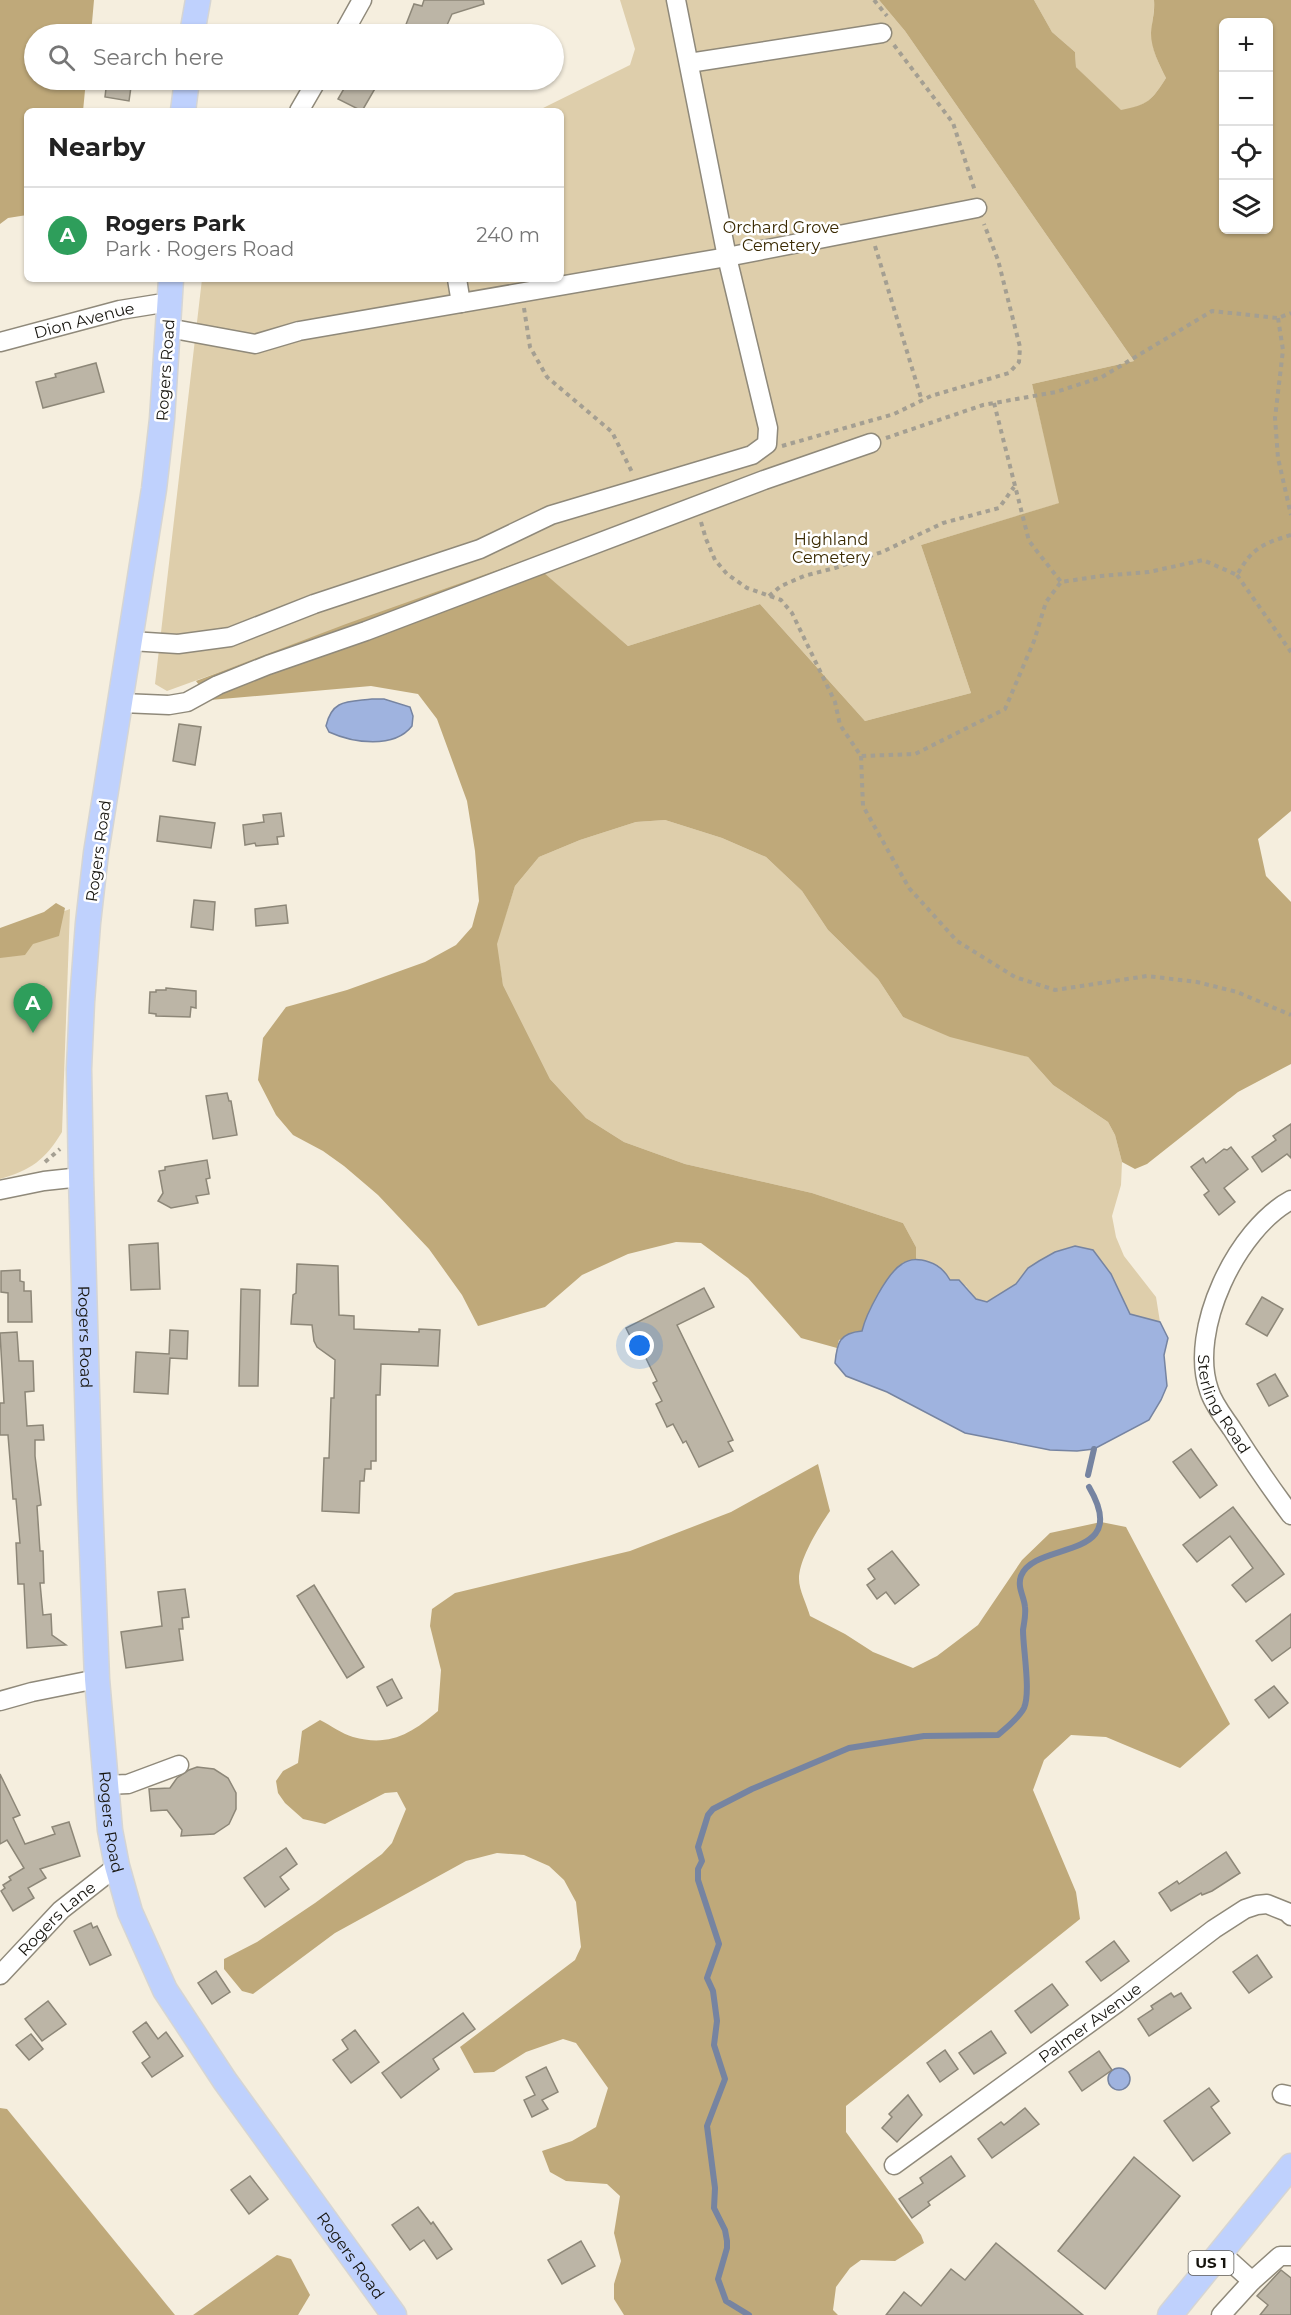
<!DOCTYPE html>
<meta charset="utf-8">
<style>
:root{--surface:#fff;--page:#f2f2f2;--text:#222;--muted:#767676;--line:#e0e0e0;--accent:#ea580c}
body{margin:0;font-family:Montserrat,sans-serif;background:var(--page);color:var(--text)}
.controls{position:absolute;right:18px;top:18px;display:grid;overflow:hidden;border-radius:9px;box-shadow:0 2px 4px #0004}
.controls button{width:54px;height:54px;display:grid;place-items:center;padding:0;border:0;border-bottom:2px solid var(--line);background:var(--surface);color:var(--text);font:30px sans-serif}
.you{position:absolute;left:640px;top:1346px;width:21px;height:21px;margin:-15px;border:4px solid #fff;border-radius:50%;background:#1a73e8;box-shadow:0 0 0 9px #1a73e833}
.badge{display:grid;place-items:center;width:39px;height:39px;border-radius:50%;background:var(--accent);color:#fff;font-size:20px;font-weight:700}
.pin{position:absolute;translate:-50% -50px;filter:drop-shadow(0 2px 3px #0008)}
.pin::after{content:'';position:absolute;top:32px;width:21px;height:18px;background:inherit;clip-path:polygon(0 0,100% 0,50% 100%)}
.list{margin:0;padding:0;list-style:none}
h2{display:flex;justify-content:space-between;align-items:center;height:78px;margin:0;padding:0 24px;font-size:26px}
h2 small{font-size:20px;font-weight:400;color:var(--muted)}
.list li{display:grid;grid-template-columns:39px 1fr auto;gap:18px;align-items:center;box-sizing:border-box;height:96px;padding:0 24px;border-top:2px solid var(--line)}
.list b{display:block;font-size:22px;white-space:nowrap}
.list p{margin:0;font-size:20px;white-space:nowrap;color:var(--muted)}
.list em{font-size:20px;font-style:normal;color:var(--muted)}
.icon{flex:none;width:33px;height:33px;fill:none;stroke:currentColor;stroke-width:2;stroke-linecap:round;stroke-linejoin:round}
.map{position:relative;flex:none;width:1291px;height:2315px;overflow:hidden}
.search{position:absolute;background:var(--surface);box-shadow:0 2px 4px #0004;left:24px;top:24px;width:540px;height:66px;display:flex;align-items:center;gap:15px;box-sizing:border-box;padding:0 21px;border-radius:33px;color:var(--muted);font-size:22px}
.panel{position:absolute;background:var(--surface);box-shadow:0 2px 4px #0004;left:24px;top:108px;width:540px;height:174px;border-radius:9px}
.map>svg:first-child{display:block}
.green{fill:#deceab}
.forest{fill:#bfa97a;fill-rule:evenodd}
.water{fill:#9fb3df;stroke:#7684a1;stroke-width:1.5}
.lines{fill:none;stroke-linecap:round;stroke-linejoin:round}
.stream{stroke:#7684a1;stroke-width:6}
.building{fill:#bcb5a6;stroke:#8d8778;stroke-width:1.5}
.minor-casing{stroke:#8f897a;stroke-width:21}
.major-casing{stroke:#d5d5d4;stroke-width:27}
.path{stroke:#a49f92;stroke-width:4;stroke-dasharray:4.5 4.5;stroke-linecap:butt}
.minor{stroke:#fff;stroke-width:18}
.major{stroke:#bfd1fd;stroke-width:24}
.labels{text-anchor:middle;stroke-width:5;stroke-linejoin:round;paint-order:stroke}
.shield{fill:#fff;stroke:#5d5b57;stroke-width:1.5}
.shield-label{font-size:15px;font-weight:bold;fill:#17150f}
.park-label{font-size:16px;fill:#392901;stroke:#fff}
.street-label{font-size:16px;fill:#17150f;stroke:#fff}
</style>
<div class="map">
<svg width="1291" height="2315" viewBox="0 0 1291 2315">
<rect width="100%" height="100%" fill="#f5eede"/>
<g class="green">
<path d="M620 0H879L905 31 1134 361 1032 384 1060 503 921 545 971 693 865 721 760 604 628 646 528 560 167 691 155 684 202 279H561V111H537L630 65 635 49Z"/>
<path d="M1034 0H1154C1155 12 1151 23 1152 35 1152 51 1159 64 1166 78 1152 100 1148 105 1121 111L1076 67 1075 52 1052 32Z"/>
<path d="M665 820 722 838 766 857 802 891 828 930 878 979 903 1017 1028 1057 1053 1085 1108 1122 1115 1135 1122 1162 1121 1185 1112 1216 1116 1237 1124 1256 1156 1297 1160 1322 1130 1314 1111 1274 1028 1268 1016 1284 987 1302 976 1299 966 1286 950 1280 931 1263 916 1259V1247L903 1223 812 1193 685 1164 624 1142 586 1118 550 1079 503 985 496 944 515 886 539 857 580 840 636 822Z"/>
<path d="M70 909 62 1132C45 1160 31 1170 0 1179V934Z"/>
</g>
<g class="forest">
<path d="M0 0H94L91 34H34V80H86L83 111H27V215L8 218 0 224Z"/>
<path d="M879 0H1034L1052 32 1075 52 1076 67 1121 110C1148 105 1152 100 1166 78 1159 64 1151 49 1151 33 1152 21 1155 12 1154 0H1291V811L1258 839 1266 876 1291 902V1064L1238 1092 1147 1164 1135 1169 1122 1162 1115 1135 1108 1122 1053 1085 1028 1057 950 1037 903 1017 878 979 828 930 802 891 766 857 722 838 665 820 636 822 580 840 539 857 515 886 497 944 503 985 550 1079 586 1118 624 1142 685 1164 812 1193 903 1223 916 1247V1259L903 1263 871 1307 862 1331 839 1340 837 1348 801 1338 748 1278 701 1243 676 1242 628 1254 582 1275 545 1307 478 1326 462 1295 429 1249 378 1195 344 1166 323 1151 293 1135 276 1115 258 1080 263 1038 286 1007 347 990 425 962 456 945 472 927 479 901 475 851 467 801 437 719 418 694 371 686 210 700 196 681 346 624 528 559 628 646 760 604 865 721 971 693 921 545 1059 503 1032 384 1134 361 905 31ZM1224 22H1268V230H1224Z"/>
<path d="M56 903 65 908 59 936 33 944 25 955 0 958V928L44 912Z"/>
<path d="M818 1464 830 1511C819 1527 799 1559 799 1579 799 1590 807 1605 810 1616L845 1634 873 1652 913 1668 937 1656 978 1625 1022 1560 1050 1533 1101 1522 1126 1527 1230 1724 1180 1768 1106 1737 1071 1735 1044 1760 1033 1790 1076 1892 1080 1919 846 2106V2132L921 2235 924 2243 895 2261 861 2260 850 2268 836 2287 833 2310 838 2315H624L614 2299V2284L621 2261 614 2233 620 2196 607 2184 566 2181 550 2172 542 2151 572 2141 596 2127 608 2088 576 2043 563 2039 526 2052 494 2072 474 2073 460 2047 575 1960 581 1947 576 1902 564 1880 549 1866 524 1855 497 1853 466 1861 335 1933 253 1994 242 1991 224 1969V1959L257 1942 315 1903 382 1854 392 1843 406 1809 397 1792 385 1793 325 1824 303 1819 285 1803 278 1793 276 1781 283 1771 298 1763 302 1731 320 1720C330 1725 342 1734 353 1737 389 1747 411 1734 438 1711L441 1670 430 1626 432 1609 455 1593 630 1551 731 1512Z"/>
<path d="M0 2108 7 2109 175 2315H0Z"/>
<path d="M277 2255 291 2259 310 2295 298 2315H193Z"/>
</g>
<g class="water">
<path d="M372 699H384L410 707 413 716 412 726C394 749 353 743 329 732L326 726C332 699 348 702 372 699Z"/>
<path d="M1075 1246 1093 1250 1111 1274 1130 1314 1160 1322 1168 1338 1164 1355 1167 1386 1161 1400 1149 1420 1094 1449 1077 1451 1050 1450 965 1433 887 1392 846 1376 835 1363C837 1343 839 1333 862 1331 866 1314 887 1273 902 1264 911 1258 919 1259 929 1262 939 1265 945 1271 950 1280H959L976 1299 987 1302 1016 1284 1028 1268 1039 1261 1055 1252Z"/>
<circle cx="1119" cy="2079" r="11"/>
</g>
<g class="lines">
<g class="stream">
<path d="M1088 1475 1094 1449"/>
<path d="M749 2315 726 2301 718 2279 727 2248V2241L725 2230 714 2208 715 2188 707 2126 725 2079 714 2045 717 2021 713 1991 707 1978 719 1944 698 1880V1869L702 1861 698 1847 708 1815 713 1809 752 1789 849 1748 924 1736 998 1735C1006 1728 1019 1718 1024 1708 1031 1692 1023 1649 1023 1630 1024 1623 1026 1615 1025 1607 1024 1596 1017 1587 1021 1576 1035 1540 1133 1562 1089 1487"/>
</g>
</g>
<g class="building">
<path d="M424 0H483L484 4 452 14 443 34H424L405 27 414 4 422 6Z"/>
<path d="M107 80H132L129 101 105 97Z"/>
<path d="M349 80H380L362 111 338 99Z"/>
<path d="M96 363 104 392 43 408 36 382 56 377 55 374Z"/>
<path d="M179 724 201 727 195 765 173 761Z"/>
<path d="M281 813 284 836 277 837 278 844 256 846 255 843 245 845 243 825 264 822 263 815Z"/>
<path d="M160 816 215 823 211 848 157 841Z"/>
<path d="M194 900 215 902 213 930 191 927Z"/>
<path d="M286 905 288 923 256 926 255 909Z"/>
<path d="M166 988 196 991V1008L191 1007 190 1017 156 1016V1014L149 1013 150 992H156V990H166Z"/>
<path d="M227 1093 229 1101H231L237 1135 213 1139 206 1096Z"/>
<path d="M1291 1124V1158L1287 1154 1262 1172 1252 1157 1276 1140 1273 1136Z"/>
<path d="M1231 1147 1248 1169 1224 1188 1235 1202 1219 1215 1204 1195 1209 1191 1191 1167 1203 1158 1206 1163 1224 1149 1227 1150Z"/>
<path d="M207 1160 210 1178 206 1179 209 1194 196 1196 198 1203 171 1208 158 1201 163 1193 159 1171 165 1170V1167Z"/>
<path d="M158 1243 160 1289 131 1290 129 1245Z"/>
<path d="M297 1264 338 1266 339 1315 354 1316V1329L419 1332V1329L440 1330 438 1366 381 1364 380 1395H376V1461H371V1469H365L364 1481H360L359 1513 322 1511 324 1458H329L331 1398H334L335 1360 317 1347 314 1341 312 1325 291 1324 293 1295 296 1293Z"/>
<path d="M20 1270V1281L24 1282V1291H31L32 1322H8V1293L1 1292V1271Z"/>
<path d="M704 1288 714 1307 677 1325 733 1440 728 1442 733 1451 699 1467 686 1441 683 1443 673 1424 667 1427 656 1404 662 1401 653 1383 657 1381 639 1344 635 1346 626 1328Z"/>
<path d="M241 1289 260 1290 258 1386H239Z"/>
<path d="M1262 1297 1283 1309 1267 1336 1246 1324Z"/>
<path d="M170 1330 188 1331 187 1359 170 1358 168 1394 134 1392 136 1352 169 1354Z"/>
<path d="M17 1332 19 1361H33L34 1391 25 1392 27 1426 43 1425 44 1440H35V1456L41 1505 37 1506 40 1551H43L44 1583H40L43 1615 51 1614 52 1635 66 1645 27 1648 24 1584H18L16 1543H20L16 1499H13L12 1485 8 1435H0V1403H4L0 1333Z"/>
<path d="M1275 1374 1288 1396 1269 1406 1257 1384Z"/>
<path d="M1191 1449 1217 1485 1200 1498 1173 1462Z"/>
<path d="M1233 1507 1284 1574 1246 1602 1232 1585 1253 1568 1230 1536 1197 1562 1183 1545Z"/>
<path d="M892 1551 919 1585 895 1604 886 1592 877 1599 867 1585 875 1579 868 1569Z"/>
<path d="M314 1585 364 1667 347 1678 297 1596Z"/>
<path d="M185 1589 189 1617 182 1618 183 1629H179L183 1660 126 1668 121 1632 162 1626 158 1592Z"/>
<path d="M1291 1614V1647L1272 1661 1256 1641Z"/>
<path d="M392 1679 402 1698 387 1706 377 1687Z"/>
<path d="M1274 1686 1288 1703 1269 1718 1255 1700Z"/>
<path d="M197 1767 214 1769 228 1778 236 1793V1809L229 1824 214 1834 181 1836 182 1830 167 1810 151 1811 149 1789 170 1788 177 1778 189 1770Z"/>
<path d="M0 1774 20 1815 13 1818 25 1844 55 1834 52 1827 69 1822 80 1856 40 1869 46 1878 28 1888 34 1898 13 1911 1 1891 5 1888 3 1885 11 1880 9 1877 24 1868 7 1840 0 1844Z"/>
<path d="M286 1848 297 1864 280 1877 289 1889 265 1907 244 1878Z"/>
<path d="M1226 1852 1240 1873 1212 1891 1202 1895 1201 1893 1171 1911 1159 1893 1177 1881 1179 1884Z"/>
<path d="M91 1923 93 1928 97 1926 111 1955 90 1965 74 1931Z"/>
<path d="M1114 1941 1129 1961 1101 1981 1086 1962Z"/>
<path d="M1257 1955 1272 1977 1249 1993 1233 1972Z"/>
<path d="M216 1971 230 1992 212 2004 198 1983Z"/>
<path d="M1052 1984 1068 2005 1031 2033 1015 2011Z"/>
<path d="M1171 1993 1174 1997 1181 1993 1191 2008 1149 2036 1138 2019 1153 2009 1151 2006Z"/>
<path d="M48 2001 66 2024 42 2041 25 2019Z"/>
<path d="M463 2013 475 2029 433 2059 439 2069 401 2098 382 2073Z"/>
<path d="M146 2022 158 2039 166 2032 183 2056 152 2077 142 2063 150 2057 133 2032Z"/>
<path d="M355 2030 379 2062 351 2083 333 2060 348 2049 342 2040Z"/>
<path d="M991 2031 1006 2053 974 2074 959 2053Z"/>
<path d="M31 2034 43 2049 29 2060 16 2045Z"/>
<path d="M945 2050 958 2069 940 2082 927 2063Z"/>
<path d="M1099 2051 1112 2070 1082 2091 1069 2072Z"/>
<path d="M546 2067 558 2092 542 2100 548 2109 532 2117 524 2100 535 2095 526 2077Z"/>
<path d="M1209 2088 1219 2101 1211 2107 1230 2133 1193 2161 1164 2121Z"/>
<path d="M908 2095 922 2115 897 2142 882 2128 892 2117 889 2114Z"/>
<path d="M1025 2108 1039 2124 992 2158 978 2139 1001 2122 1004 2125Z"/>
<path d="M951 2156 965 2176 928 2202 930 2205 912 2218 899 2199 923 2183 920 2178Z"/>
<path d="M1134 2157 1180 2196 1105 2289 1058 2251Z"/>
<path d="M250 2176 268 2199 249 2214 231 2190Z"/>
<path d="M418 2207 431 2224 433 2222 452 2249 437 2259 424 2240 410 2250 392 2225Z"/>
<path d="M581 2241 595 2266 562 2284 548 2260Z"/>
<path d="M996 2243 1083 2315H886L904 2292 921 2306 951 2269 965 2280Z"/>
<path d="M1281 2270 1291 2278V2315H1260L1268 2305 1257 2296Z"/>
</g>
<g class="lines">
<g class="minor-casing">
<g id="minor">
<path d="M343 34 362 0"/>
<path d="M689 63 882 33"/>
<path d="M299 111 317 80"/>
<path d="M457 279 461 303"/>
<path d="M168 328 255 344 299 331 727 257 977 208"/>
<path id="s1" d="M0 342 120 310 157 304H170"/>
<path d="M131 641 178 644 230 637 314 604 480 549 551 515 752 455 767 444 768 428 727 257 676 0"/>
<path d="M122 703 169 705 187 702 218 685 268 665 366 631 764 480 871 443"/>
<path d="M0 1190 44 1181 81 1177"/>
<path id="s2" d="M1291 1200C1237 1229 1188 1330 1209 1390 1213 1404 1224 1417 1232 1429 1251 1459 1270 1487 1291 1515"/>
<path d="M0 1701 32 1692 97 1679"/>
<path d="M106 1785 128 1784 179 1765"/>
<path id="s3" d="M0 1975 61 1910 117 1866"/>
<path d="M1282 2094 1291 2096"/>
<path id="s4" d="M894 2165 1117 2003 1214 1929 1245 1909 1257 1905 1267 1904 1287 1912 1291 1916"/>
<path d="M1220 2252 1252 2281 1280 2256H1291"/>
<path d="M1221 2315 1252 2281"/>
</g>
</g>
<g class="major-casing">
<g id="major">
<path d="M192 34 198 0"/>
<path d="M183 111 187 80"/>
<path id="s5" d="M171 279 162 419 154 489 96 853 88 923 82 1002 79 1069 81 1177 90 1499 97 1679 110 1830 117 1866 130 1912 165 1990 225 2081 394 2315"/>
<path d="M1170 2315 1291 2166"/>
</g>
</g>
<g class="path">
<path d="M874 0 887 16"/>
<path d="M894 45 953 123 975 191"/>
<path d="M875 246 922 401"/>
<path d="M524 308 530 347 547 377 612 432 633 474"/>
<path d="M1278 318 1283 350 1275 418 1278 458 1291 515"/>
<path d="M994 403 1029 541 1061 582"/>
<path d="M886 438 983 405 1056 392 1102 377 1212 311 1278 318 1291 313"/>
<path d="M782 446 894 414 931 396 1009 373 1019 362 1020 347 998 260 984 224"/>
<path d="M701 522 706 539 715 560 727 574 747 588 781 600 792 613 835 702 840 725 861 756 915 754 1005 709 1034 641 1046 602 1061 582 1101 576 1149 572 1203 560 1237 575C1252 548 1262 544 1291 535"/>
<path d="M1237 575 1291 652"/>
<path d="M769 596 781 586 804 576 835 568 882 552 943 523 999 508 1014 487"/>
<path d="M861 756 863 806 909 888 957 941 1015 977 1055 990 1147 976 1197 982 1237 992 1291 1015"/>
<path d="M45 1162 60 1149"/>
</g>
<use href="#minor" class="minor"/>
<use href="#major" class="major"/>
</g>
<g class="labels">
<rect class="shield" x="1188.5" y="2251" width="45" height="24" rx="4.5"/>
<g class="shield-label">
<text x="1211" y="2268">US 1</text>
</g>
<g class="park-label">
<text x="781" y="233">Orchard Grove<tspan x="781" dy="18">Cemetery</tspan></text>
<text x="831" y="545">Highland<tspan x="831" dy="18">Cemetery</tspan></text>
</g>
<g class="street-label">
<text dy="6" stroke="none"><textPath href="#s1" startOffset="87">Dion Avenue</textPath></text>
<text transform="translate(165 370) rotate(-86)" y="6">Rogers Road</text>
<text transform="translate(98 851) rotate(-82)" y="6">Rogers Road</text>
<text dy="6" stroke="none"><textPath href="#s5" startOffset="1064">Rogers Road</textPath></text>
<text dy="6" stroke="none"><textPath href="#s2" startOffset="238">Sterling Road</textPath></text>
<text dy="6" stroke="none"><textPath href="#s5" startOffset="1550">Rogers Road</textPath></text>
<text dy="6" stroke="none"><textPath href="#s3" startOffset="80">Rogers Lane</textPath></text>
<text dy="6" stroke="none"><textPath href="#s4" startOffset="242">Palmer Avenue</textPath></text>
<text dy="6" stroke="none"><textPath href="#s5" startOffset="2052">Rogers Road</textPath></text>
</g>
</g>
</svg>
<div class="controls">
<button>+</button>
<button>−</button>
<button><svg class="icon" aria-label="locate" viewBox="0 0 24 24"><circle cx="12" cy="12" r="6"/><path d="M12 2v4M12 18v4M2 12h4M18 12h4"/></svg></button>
<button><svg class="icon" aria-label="layers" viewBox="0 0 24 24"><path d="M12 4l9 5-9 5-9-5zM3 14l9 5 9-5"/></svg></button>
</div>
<div class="you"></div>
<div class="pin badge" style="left:33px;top:1033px;background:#2e9e5b">A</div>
<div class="search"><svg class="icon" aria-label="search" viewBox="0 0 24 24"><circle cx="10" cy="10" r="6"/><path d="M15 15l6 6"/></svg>Search here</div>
<section class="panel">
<h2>Nearby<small></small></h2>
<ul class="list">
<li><span class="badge" style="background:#2e9e5b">A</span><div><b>Rogers Park</b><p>Park · Rogers Road</p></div><em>240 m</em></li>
</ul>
</section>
</div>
